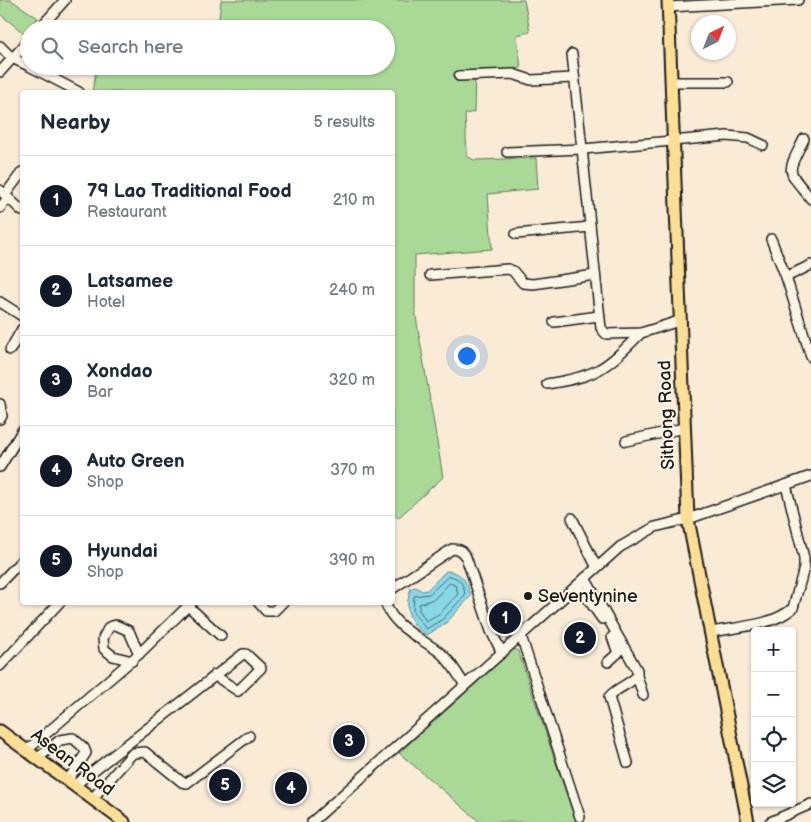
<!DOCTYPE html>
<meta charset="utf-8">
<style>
:root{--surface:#fff;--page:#f6f6f7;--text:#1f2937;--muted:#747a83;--line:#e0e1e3;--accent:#111827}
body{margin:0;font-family:"Balsamiq Sans",sans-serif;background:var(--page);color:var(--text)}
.controls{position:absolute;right:15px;bottom:15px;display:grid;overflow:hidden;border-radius:5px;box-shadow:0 1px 4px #0004}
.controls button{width:45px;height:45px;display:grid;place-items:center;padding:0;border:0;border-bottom:1px solid var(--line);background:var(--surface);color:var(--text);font:25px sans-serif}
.compass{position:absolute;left:691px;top:15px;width:45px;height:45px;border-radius:50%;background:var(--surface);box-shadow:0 1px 4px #0004;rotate:42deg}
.you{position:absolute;left:466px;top:355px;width:18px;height:18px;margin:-12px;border:4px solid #fff;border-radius:50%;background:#1a73e8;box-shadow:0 0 0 8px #1a73e833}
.badge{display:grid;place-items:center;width:32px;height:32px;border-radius:50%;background:var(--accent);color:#fff;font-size:16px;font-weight:700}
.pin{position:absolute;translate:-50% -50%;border:2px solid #fff;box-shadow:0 1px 5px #0006}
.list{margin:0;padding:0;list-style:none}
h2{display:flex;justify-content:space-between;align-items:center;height:65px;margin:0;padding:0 20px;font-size:21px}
h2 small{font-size:16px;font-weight:400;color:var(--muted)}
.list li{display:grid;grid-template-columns:32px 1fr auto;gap:15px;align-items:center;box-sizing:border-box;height:90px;padding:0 20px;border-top:1px solid var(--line)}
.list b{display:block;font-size:19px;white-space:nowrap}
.list p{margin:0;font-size:16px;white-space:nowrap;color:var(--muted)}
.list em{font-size:16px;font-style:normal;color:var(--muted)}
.icon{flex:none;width:28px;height:28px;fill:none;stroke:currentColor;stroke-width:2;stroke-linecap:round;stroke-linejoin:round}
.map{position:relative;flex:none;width:811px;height:822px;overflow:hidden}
.search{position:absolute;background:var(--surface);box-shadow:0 1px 4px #0004;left:20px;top:20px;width:375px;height:55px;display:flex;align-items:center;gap:12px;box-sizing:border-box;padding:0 18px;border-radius:28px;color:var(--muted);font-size:19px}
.panel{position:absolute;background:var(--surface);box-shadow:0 1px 4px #0004;left:20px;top:90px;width:375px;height:515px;border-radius:5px}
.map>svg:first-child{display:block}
.green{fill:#a9d897;stroke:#627a5a}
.water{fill:#88d7e7;stroke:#5d8c96}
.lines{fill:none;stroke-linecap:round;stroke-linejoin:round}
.shore{stroke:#47676d;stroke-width:1}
.minor-casing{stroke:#1c1c1c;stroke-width:12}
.major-casing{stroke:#1c1c1c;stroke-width:15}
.minor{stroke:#fcf5e5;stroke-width:9}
.major{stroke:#fdde96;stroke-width:11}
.poi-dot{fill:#1c1c1c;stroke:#fcf5e5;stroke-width:2}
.labels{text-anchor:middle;stroke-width:4;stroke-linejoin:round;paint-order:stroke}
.street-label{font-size:18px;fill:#1c1c1c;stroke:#fcf5e5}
.poi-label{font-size:18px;fill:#1c1c1c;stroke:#fcf5e5;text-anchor:start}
</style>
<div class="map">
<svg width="811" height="822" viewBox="0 0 811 822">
<rect width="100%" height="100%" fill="#faebd7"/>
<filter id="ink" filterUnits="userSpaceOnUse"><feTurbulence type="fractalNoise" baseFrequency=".02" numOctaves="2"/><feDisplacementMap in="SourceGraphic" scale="10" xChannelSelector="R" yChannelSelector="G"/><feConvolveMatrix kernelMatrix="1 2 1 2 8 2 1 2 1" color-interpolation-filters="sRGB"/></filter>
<g filter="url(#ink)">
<g class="green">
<path d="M0 0H11L38 18 26 35 0 14Z"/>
<path d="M221 0H524L530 32 517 35 521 68 475 73 474 112 465 114 467 156 474 160 536 158 538 189 488 194 492 249 415 255V311L443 477 398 518 392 513V92H92L97 66H386V29H218Z"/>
<path d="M514 649 518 651 576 822H480L399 753Z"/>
</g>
<path class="water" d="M446 571C463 572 466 581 471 596L446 623 427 635C408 624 404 608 411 588L416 587 422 591 427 590Z"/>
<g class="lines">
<g class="shore">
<path d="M449 576C460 577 464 585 465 595L443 619 426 629 413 612 414 596 429 594Z"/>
<path d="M450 583 456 586 458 594 439 614 426 621 419 610V604L434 599Z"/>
</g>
<g class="minor-casing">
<g id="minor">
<path d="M668 7 798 0"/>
<path d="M39 29 65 0"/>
<path d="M0 46 12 58 29 66"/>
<path d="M572 54 601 328 606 334 641 333 679 321"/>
<path d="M29 66 79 92"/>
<path d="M0 72 29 40"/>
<path d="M459 76 513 74 531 80 574 78"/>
<path d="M671 82H728"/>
<path d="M804 139C786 175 786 168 811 199"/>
<path d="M507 152 583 149 727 136 748 138 763 145"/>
<path d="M0 190 22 211"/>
<path d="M5 195 22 172"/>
<path d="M0 208 8 198"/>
<path d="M516 234 590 227"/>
<path d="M771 239 786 277 811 357"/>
<path d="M430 275 508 269 513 271 523 283 533 284 595 275"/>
<path d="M786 277 811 265"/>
<path d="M0 302 22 316"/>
<path d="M554 322 599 316"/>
<path d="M10 350 22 329"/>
<path d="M547 384C598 376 605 369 641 333"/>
<path d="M0 404 2 416 0 419"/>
<path d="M626 441 684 428"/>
<path d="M0 467 22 431"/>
<path d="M572 518 596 566"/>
<path d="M585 578 637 670V676C629 685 616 688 609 697L628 763"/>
<path d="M0 583 22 560"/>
<path d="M578 585 602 619"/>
<path d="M392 589 452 549 460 550 466 557 491 631 502 653"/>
<path d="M258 602 266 611H274L283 602"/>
<path d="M385 602C393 627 419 637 438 651 450 659 457 674 465 685"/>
<path d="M188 606 221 636"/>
<path d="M711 632C736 627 773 626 793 608L804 568V558L786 485"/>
<path d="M521 636 580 817"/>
<path d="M132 661 113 656 104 649 103 638 109 627 116 625 129 631 139 654"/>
<path d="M608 662 618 653 612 637"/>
<path d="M0 666 60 602"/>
<path d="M637 676 643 695"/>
<path d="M27 750 139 654 192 602"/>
<path d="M38 758 60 740 73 738 84 748 86 753 68 780"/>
<path d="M75 785 243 654H246L261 668 238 691 214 675"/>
<path d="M92 799 133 753 145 752 182 782 187 783 249 736"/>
<path d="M312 822 620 547 655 527 688 519 811 476"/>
<path d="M770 822 811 804"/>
</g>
</g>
<g class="major-casing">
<g id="major">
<path d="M668 0 688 519 748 822"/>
<path d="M0 731 124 822"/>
</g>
</g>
<use href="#minor" class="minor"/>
<use href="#major" class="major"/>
</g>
</g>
<circle class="poi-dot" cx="528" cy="596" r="5"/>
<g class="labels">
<g class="street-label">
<text transform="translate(666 415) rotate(-92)" y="6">Sithong Road</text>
<text transform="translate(73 762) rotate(37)" y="6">Asean Road</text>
</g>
<g class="poi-label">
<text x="538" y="602">Seventynine</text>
</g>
</g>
</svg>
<div class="controls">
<button>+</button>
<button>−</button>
<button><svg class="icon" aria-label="locate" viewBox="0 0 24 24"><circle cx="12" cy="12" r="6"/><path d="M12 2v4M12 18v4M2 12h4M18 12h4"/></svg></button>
<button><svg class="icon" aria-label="layers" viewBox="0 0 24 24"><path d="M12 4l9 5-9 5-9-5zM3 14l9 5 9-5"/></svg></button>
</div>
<svg class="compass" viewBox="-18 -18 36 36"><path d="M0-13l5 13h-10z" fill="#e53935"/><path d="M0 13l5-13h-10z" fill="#747a83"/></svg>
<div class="you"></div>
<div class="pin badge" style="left:505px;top:618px">1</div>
<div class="pin badge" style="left:580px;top:638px">2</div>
<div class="pin badge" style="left:349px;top:741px">3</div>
<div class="pin badge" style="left:291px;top:788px">4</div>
<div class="pin badge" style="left:225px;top:785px">5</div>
<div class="search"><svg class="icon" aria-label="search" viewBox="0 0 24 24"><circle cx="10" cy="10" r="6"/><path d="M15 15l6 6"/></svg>Search here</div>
<section class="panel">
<h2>Nearby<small>5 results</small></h2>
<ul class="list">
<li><span class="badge">1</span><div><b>79 Lao Traditional Food</b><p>Restaurant</p></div><em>210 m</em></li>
<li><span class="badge">2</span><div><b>Latsamee</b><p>Hotel</p></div><em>240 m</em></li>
<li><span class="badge">3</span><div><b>Xondao</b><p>Bar</p></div><em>320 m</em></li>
<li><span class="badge">4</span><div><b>Auto Green</b><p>Shop</p></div><em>370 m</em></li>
<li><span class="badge">5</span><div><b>Hyundai</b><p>Shop</p></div><em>390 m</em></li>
</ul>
</section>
</div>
